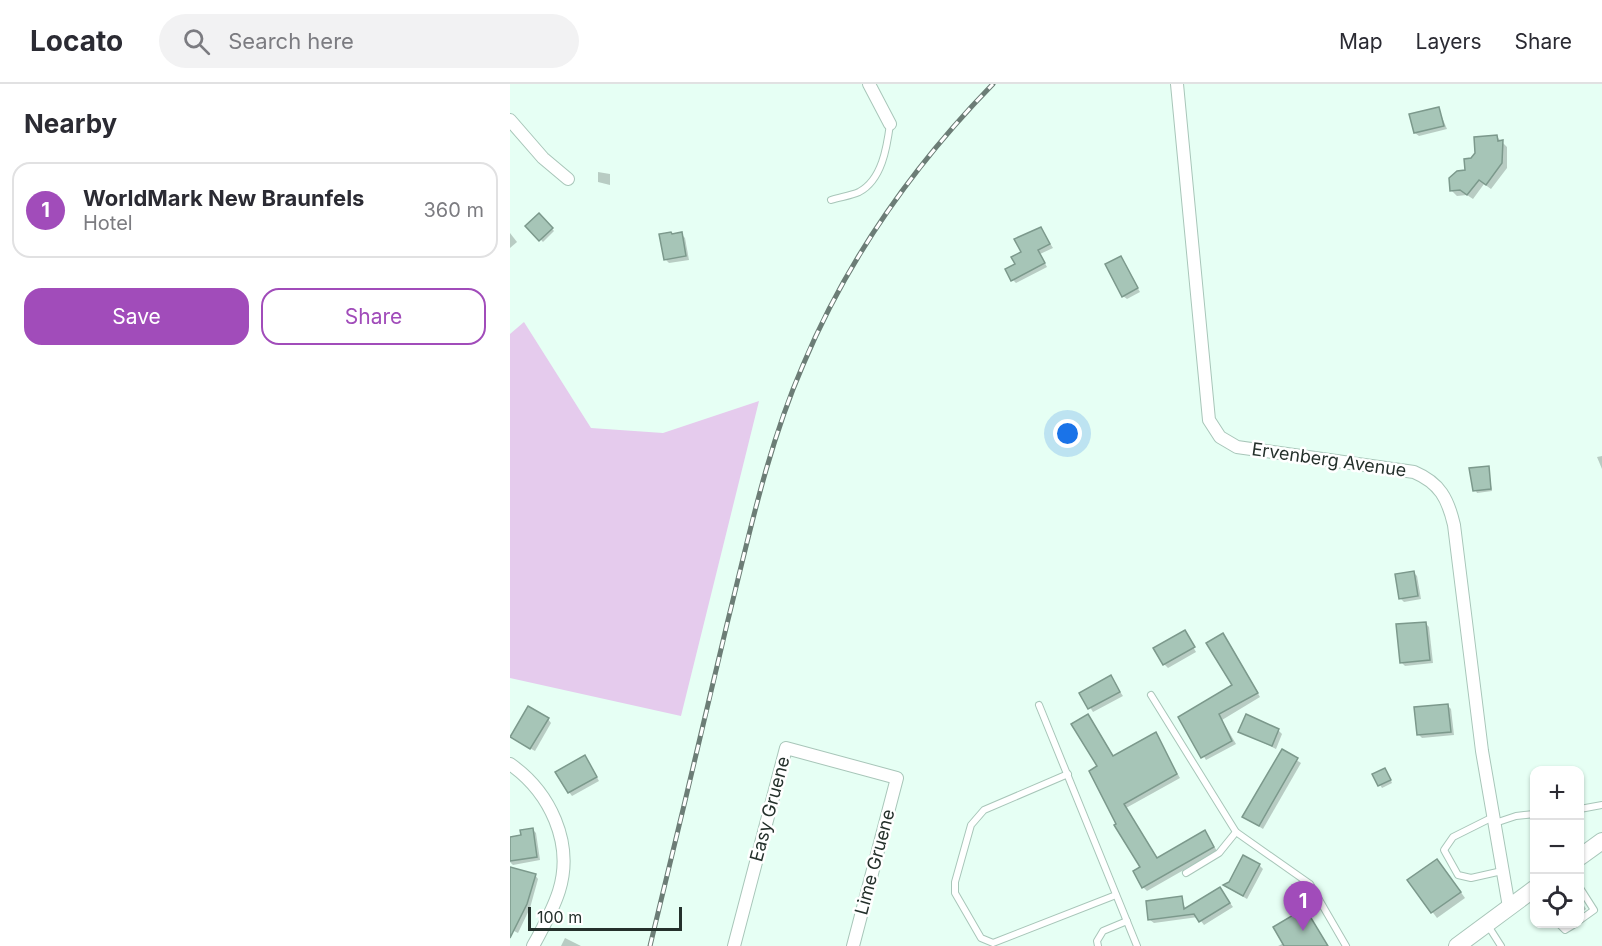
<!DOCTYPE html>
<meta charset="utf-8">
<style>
:root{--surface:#fff;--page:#f2f2f3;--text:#2b2b33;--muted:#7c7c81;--line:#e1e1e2;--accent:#a14cba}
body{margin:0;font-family:Inter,sans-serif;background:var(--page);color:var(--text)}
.controls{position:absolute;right:18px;bottom:18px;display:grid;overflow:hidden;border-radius:12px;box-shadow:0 2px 4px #0004}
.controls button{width:54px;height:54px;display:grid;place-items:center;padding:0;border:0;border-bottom:2px solid var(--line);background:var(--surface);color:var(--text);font:30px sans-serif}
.scale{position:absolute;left:18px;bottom:15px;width:154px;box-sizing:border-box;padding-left:6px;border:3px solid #24302b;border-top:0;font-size:16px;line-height:21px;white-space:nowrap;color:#24302b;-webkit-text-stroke:4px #fff;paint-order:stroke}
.you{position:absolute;left:558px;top:350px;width:21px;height:21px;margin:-15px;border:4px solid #fff;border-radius:50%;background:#1a73e8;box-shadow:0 0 0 9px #1a73e833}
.badge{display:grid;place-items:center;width:39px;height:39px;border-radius:50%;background:var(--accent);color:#fff;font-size:20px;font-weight:700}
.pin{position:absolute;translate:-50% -50px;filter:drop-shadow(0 2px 3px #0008)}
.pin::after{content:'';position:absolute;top:32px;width:21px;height:18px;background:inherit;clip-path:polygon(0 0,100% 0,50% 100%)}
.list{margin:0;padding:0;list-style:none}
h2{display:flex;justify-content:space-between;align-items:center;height:78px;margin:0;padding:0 24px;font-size:26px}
h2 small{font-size:20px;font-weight:400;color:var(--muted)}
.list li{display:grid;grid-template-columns:39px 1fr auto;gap:18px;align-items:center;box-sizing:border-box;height:96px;margin:0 12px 12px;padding:0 12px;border:2px solid var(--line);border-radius:18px}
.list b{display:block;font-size:22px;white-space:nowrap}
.list p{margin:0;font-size:20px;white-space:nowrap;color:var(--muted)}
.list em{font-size:20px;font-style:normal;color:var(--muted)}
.actions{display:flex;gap:12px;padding:18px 24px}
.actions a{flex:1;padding:14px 0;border:2px solid var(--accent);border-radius:18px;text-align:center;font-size:21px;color:var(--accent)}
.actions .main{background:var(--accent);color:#fff}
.icon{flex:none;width:33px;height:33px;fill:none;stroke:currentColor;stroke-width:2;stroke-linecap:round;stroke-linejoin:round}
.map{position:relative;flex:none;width:1092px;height:862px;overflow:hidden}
header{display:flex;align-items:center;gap:36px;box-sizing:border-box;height:84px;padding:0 30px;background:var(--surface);border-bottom:2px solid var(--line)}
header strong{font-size:28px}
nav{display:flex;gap:33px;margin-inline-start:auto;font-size:21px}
.search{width:420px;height:54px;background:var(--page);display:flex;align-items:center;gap:15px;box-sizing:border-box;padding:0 21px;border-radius:33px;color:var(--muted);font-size:22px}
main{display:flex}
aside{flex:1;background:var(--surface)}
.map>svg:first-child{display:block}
.green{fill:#e5cbed}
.shadow{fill:#0003}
.building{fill:#a6c5b7;stroke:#7c998c;stroke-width:1.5}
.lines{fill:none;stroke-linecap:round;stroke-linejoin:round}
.lane-casing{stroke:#a8c6b9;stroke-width:8}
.street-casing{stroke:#a8c6b9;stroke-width:14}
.secondary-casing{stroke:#a8c6b9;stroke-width:18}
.lane{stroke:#fff;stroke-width:6}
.street{stroke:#fff;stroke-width:12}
.secondary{stroke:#fff;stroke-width:16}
.rail-casing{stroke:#6c7d76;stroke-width:5}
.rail{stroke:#fff;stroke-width:3;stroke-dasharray:9;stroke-linecap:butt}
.labels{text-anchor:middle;stroke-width:5;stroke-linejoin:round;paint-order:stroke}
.street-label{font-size:18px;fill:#24302b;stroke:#fff}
</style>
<header>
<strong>Locato</strong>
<div class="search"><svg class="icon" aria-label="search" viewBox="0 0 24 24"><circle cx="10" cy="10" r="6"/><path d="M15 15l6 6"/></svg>Search here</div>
<nav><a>Map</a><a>Layers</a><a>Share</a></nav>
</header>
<main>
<aside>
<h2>Nearby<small></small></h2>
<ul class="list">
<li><span class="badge">1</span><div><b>WorldMark New Braunfels</b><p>Hotel</p></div><em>360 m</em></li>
</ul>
<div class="actions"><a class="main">Save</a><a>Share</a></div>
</aside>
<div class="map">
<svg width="1092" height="862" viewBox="0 0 1092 862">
<rect width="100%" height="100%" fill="#e6fff4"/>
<path class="green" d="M14 238 81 344 153 349 249 317 171 632 0 594V250Z"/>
<g class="shadow">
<path d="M928 24 937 45 909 52 905 49Z"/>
<path d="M986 52 997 63V84L981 105 974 100 963 115 957 111 947 112 941 106Z"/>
<path d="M88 88 100 90V101L88 98Z"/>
<path d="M29 131 44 147 33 158 18 142Z"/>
<path d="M531 145 543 164 530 170 537 183 506 199 503 196 513 168Z"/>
<path d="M0 149 7 158 0 164Z"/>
<path d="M171 150 175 154 179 176 159 179 156 176Z"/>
<path d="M610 174 630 208 617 215 613 212Z"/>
<path d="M1092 372V385L1087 373Z"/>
<path d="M978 384 982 407 967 409 962 399 960 386Z"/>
<path d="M903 488 907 492 911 515 894 518 890 514Z"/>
<path d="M915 539 919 543 923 579 895 582 891 578Z"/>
<path d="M676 551 686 568 658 584 654 580Z"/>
<path d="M716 555 750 613 712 636 726 660 696 676 670 633 724 602Z"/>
<path d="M600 593 613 612 583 628 571 609Z"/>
<path d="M937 621 941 625 944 651 912 654 908 650Z"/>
<path d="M38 635 41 639 25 667 5 656Z"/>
<path d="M581 636 604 673 645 650 670 694 616 724 648 775 695 748 707 767 637 807 633 803 632 784 608 741 589 683Z"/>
<path d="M768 646 772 650 766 665 730 647Z"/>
<path d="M772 667 791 679 753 745 734 733Z"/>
<path d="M78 677 89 697 62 712 59 708Z"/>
<path d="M877 688 882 699 872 704 864 691Z"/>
<path d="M22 745 26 749 30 776 3 781 0 778V754L13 752Z"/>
<path d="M749 781 753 785 737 815 715 802Z"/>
<path d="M932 782 955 814 927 834 899 797Z"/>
<path d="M0 785 25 791 28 795 20 824 8 849 0 845Z"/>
<path d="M710 805 723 823 694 841 688 833 644 839 640 836 671 814 676 826Z"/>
<path d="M1070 815 1076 825 1070 830Z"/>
<path d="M795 826 818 862H768L774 859Z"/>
<path d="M55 854 71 862H51Z"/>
</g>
<g class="building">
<path d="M929 23 934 42 904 49 899 30Z"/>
<path d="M987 51 988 57 993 56 992 79 976 101 969 96 957 111 950 106 940 107 939 94 947 87 955 86 954 75 961 74 965 69 964 53Z"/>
<path d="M29 129 43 144 29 157 15 142Z"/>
<path d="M531 143 540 160 528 166 535 179 501 197 495 185 505 180 501 173 511 168 504 155Z"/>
<path d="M161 148 162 150 172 148 176 172 154 176 149 150Z"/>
<path d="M611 172 628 204 612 213 595 180Z"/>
<path d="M979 382 981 405 963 407 959 384Z"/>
<path d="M904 487 908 512 889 515 885 490Z"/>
<path d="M916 538 920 576 890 579 886 540Z"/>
<path d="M675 546 685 563 653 581 643 564Z"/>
<path d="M713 549 748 609 709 630 722 657 691 674 668 633 722 601 696 559Z"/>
<path d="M601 591 610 608 578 625 569 609Z"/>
<path d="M938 620 941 648 907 651 904 623Z"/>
<path d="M18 622 39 634 20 665 0 653Z"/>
<path d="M578 630 603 672 646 648 667 690 614 720 647 774 695 746 704 763 632 804 623 787 630 783 604 741 606 740 579 687 587 682 561 640Z"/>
<path d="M736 630 769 645 762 662 728 648Z"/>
<path d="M772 665 788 674 749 742 732 733Z"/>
<path d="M75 671 87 693 58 709 45 688Z"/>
<path d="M875 684 881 696 868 702 862 690Z"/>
<path d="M23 744 27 773 0 777V753L11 751 10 746Z"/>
<path d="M733 771 750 780 733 812 713 801 719 798Z"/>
<path d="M927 775 951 808 921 829 897 796Z"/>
<path d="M0 783 26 790 17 820 0 854Z"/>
<path d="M710 803 720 819 689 838 684 830 638 836 636 817 672 812 674 825Z"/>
<path d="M795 824 818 862H774L763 843Z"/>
</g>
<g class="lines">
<g class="lane-casing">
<g id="lane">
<path d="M321 116C330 113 340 112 349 108 372 96 377 63 380 40"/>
<path d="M641 611 726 748 800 800 836 862"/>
<path d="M529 621 627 862"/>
<path d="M558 690 474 726 461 741 445 798V809L471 854 483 859 606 811"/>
<path d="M1070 725 1092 721"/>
<path d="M983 733 943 753 934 766 948 791 961 794 992 787"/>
<path d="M985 739 1006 732 1024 730"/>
<path d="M676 789 709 769 726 748"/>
<path d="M1070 804 1084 826 1070 836"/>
<path d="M977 840 991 862"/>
<path d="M1049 840 1055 846 1065 840"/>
<path d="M588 862 587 857 593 847 617 837"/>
</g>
</g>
<g class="street-casing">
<g id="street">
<path d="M359 0 380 40"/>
<path d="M667 0 699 336 710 353 727 363 904 388C930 399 938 415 944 441L972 667 999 823"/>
<path d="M0 36 33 74 58 95"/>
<path d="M0 680C40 708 64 759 49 807 43 826 33 844 23 862"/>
<path d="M224 862 276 664 387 694 343 862"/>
</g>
</g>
<g class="secondary-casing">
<g id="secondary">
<path d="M1070 773 1092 757"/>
<path d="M947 862 1024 805"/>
</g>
</g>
<use href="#lane" class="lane"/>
<use href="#street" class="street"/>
<use href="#secondary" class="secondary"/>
<g class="rail-casing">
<path id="rail" d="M140 862C166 755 192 647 217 540 239 452 257 364 293 281 337 176 404 81 483 0"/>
</g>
<use href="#rail" class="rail"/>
</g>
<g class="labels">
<g class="street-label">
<text transform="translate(819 376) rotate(8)" y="6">Ervenberg Avenue</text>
<text transform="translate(260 725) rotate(-75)" y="6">Easy Gruene</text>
<text transform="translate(365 778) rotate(-75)" y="6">Lime Gruene</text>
</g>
</g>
</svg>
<div class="controls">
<button>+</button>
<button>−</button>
<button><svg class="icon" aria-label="locate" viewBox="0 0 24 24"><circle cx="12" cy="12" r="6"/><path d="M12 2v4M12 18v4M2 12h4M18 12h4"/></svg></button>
</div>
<div class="scale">100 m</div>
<div class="you"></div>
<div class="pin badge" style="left:793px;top:847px">1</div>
</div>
</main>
